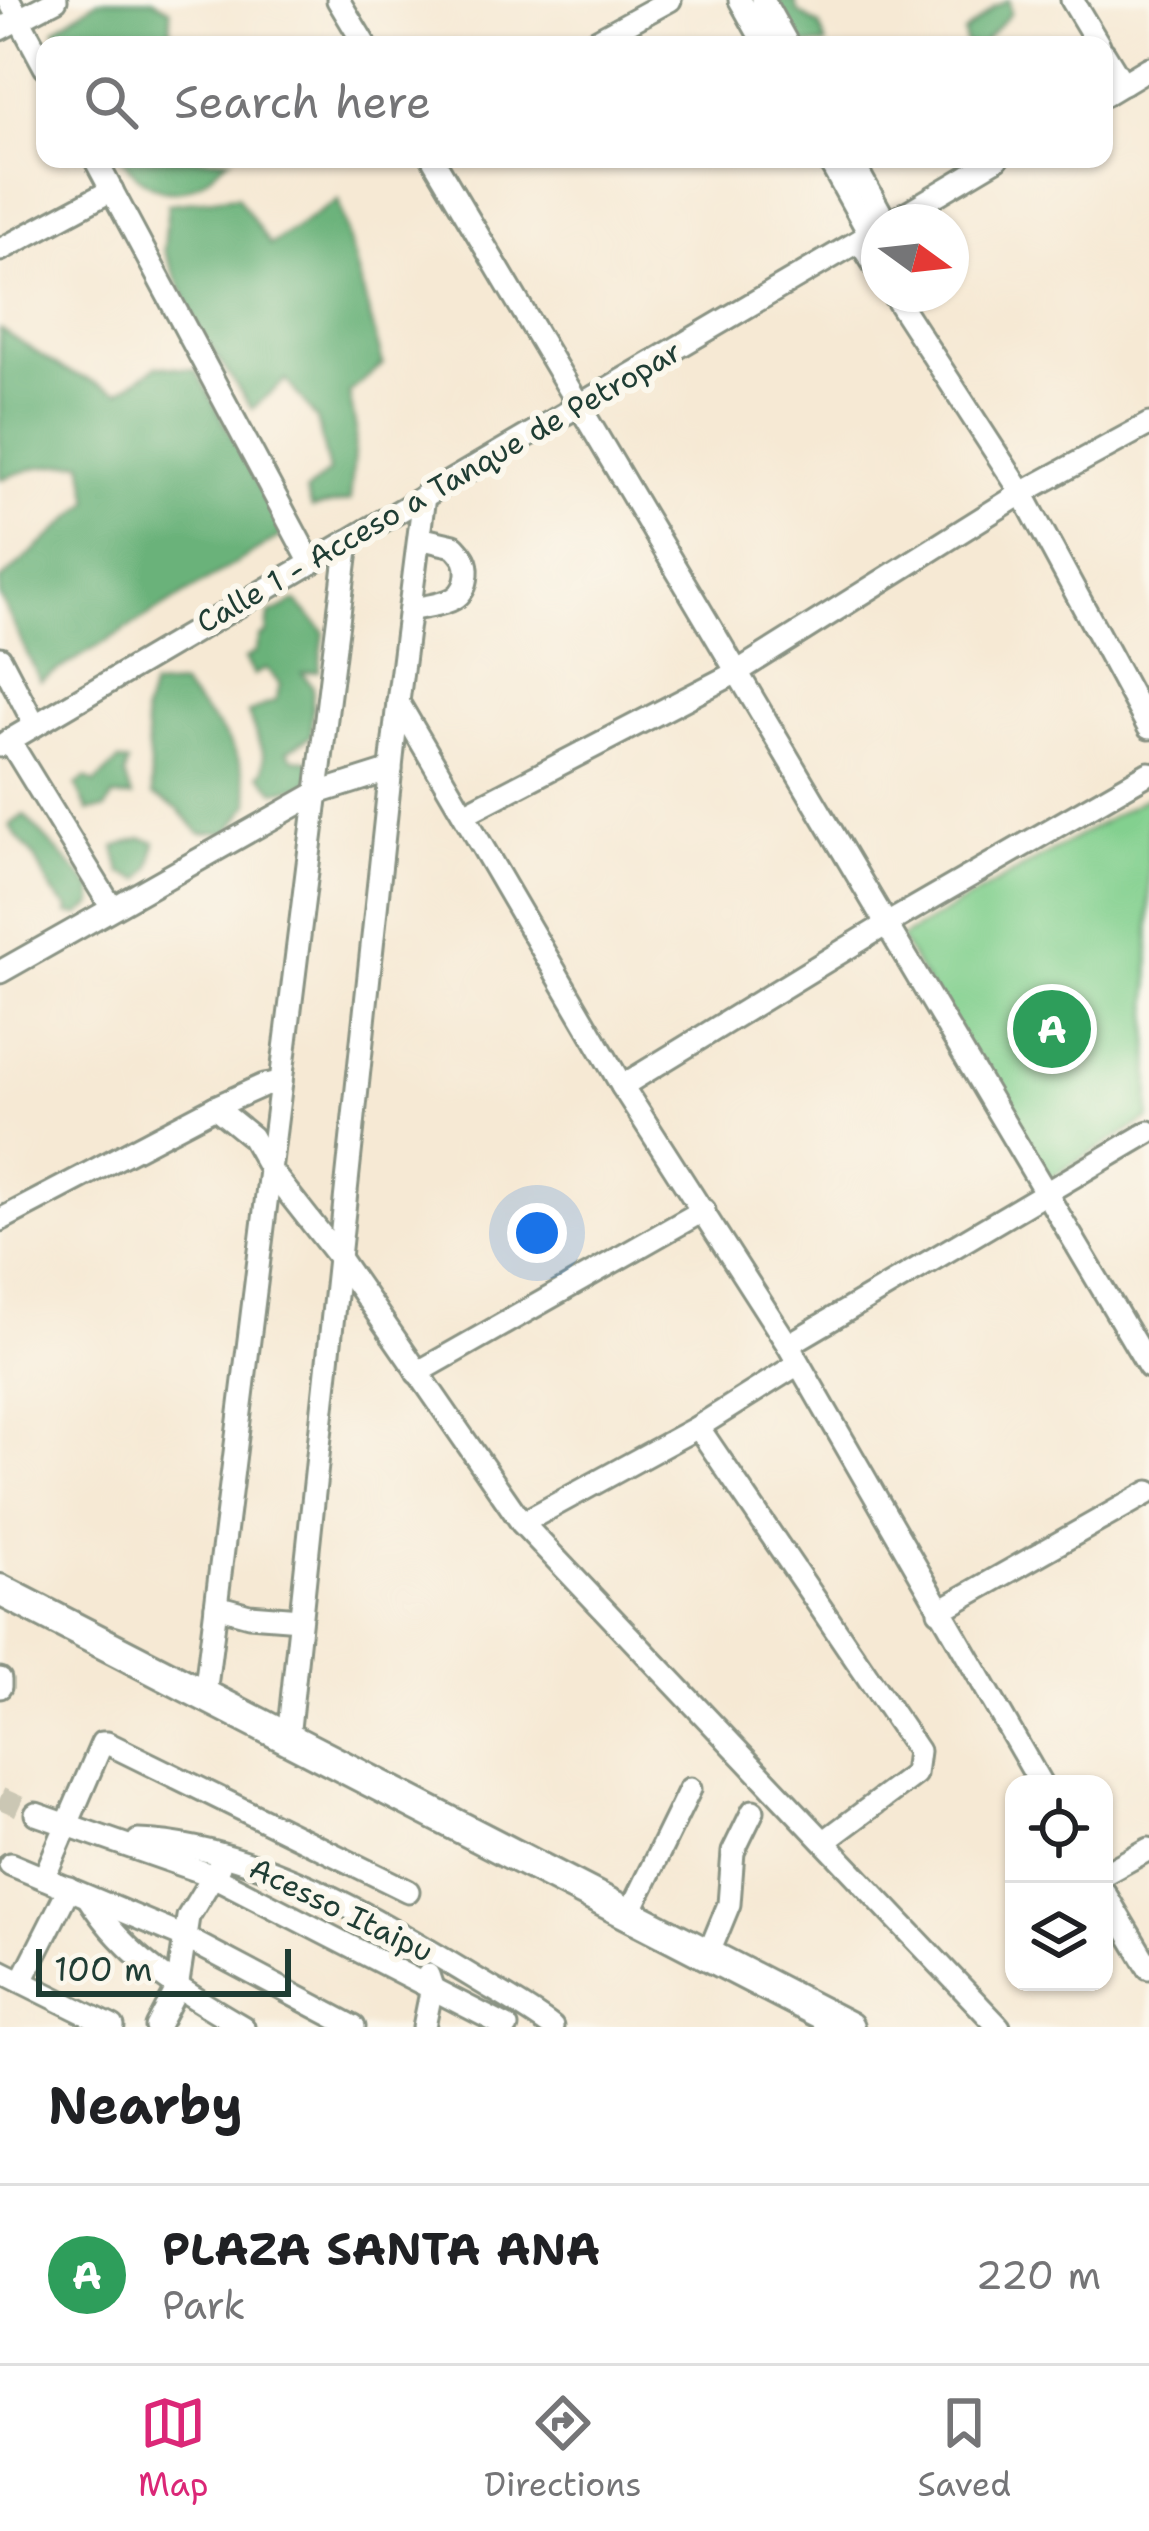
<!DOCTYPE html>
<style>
:root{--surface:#fff;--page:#f6f6f6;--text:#202124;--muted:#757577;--line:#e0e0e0;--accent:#db2777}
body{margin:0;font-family:"Shantell Sans",sans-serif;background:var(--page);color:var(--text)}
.controls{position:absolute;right:36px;bottom:36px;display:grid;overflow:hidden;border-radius:24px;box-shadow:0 3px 9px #0004}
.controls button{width:108px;height:108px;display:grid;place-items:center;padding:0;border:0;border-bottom:3px solid var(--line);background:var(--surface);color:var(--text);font:60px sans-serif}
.compass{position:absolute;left:861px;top:204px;width:108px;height:108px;border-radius:50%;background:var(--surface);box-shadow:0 3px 9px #0004;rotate:105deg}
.scale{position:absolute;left:36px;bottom:30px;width:255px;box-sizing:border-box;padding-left:12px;border:6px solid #1f3d34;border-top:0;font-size:33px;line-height:42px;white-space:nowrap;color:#1f3d34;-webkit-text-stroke:9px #fbf7ec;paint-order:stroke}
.you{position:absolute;left:537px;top:1233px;width:42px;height:42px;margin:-30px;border:9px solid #fff;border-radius:50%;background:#1a73e8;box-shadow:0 0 0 18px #1a73e833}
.badge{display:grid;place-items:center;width:78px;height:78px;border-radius:50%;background:var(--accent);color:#fff;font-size:39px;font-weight:700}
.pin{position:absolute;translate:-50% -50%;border:6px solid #fff;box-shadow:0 3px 12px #0006}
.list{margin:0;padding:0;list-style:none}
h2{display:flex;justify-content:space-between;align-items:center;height:156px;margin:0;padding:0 48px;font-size:51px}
h2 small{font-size:39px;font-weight:400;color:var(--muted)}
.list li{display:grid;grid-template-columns:78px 1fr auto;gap:36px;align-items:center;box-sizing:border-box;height:180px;padding:0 48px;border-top:3px solid var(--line)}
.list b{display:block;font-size:45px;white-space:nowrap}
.list p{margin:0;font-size:39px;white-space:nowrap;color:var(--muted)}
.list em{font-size:39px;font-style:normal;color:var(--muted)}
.icon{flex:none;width:66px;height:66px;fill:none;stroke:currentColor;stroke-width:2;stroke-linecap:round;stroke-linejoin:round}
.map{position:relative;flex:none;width:1149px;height:2027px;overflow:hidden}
.search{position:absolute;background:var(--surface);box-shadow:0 3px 9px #0004;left:36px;right:36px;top:36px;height:132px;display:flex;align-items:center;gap:30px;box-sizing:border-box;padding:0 42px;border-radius:24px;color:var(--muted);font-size:45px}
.sheet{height:336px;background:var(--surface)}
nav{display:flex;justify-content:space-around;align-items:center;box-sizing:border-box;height:168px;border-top:3px solid var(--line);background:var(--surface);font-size:33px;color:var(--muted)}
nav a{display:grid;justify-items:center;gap:6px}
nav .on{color:var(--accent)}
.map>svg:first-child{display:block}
.green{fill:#83d08f;stroke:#518662;stroke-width:3}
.forest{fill:#6ab27a;stroke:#447857;stroke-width:3}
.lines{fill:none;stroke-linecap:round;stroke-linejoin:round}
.minor-tunnel{stroke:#cbc7b4;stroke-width:21;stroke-dasharray:21 10;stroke-linecap:butt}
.minor-casing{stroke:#8a9384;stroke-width:27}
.highway-casing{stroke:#8a9384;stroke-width:36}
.minor{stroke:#fff;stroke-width:21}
.highway{stroke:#fff;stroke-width:30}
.labels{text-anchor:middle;stroke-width:12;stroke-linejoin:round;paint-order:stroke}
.street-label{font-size:30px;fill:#1f3d34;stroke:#fbf7ec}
</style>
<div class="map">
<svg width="1149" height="2027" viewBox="0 0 1149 2027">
<rect width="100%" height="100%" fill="#fbf7ec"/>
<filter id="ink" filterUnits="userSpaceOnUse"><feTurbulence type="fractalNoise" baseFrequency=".00833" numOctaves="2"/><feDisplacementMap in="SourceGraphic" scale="24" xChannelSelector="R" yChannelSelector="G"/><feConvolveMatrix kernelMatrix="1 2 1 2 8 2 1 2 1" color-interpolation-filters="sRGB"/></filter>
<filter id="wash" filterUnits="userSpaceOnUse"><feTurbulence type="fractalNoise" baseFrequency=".004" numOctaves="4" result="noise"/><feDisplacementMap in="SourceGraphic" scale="48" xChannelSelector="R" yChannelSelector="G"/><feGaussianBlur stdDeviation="2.7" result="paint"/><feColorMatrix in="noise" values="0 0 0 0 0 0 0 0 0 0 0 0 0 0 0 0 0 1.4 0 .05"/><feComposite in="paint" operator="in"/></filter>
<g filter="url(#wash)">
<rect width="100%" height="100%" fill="#f6e9d4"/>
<path class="green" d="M1149 796V1119L1046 1180 900 938Z"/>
<g class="forest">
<path d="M98 0H152L170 10 171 45H61L55 29Z"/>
<path d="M752 0H795L797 11 820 26 826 45H771Z"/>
<path d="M1009 0 1011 13 981 45H966L964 33 994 7Z"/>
<path d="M122 159H229C217 166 210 178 198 184 166 202 141 184 122 159Z"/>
<path d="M237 196 270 245 338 200 383 364 349 393 356 429 350 501 312 508 306 492 329 472 317 419 286 380 252 409 200 331 164 250 168 204Z"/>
<path d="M0 329 64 370 119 392 157 366 196 370 284 534 40 681 0 596V581L90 502 83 462 38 467 0 479Z"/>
<path d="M296 601 324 632 319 671 302 673 313 687 311 736 287 751 293 759 307 760 313 769 307 786 275 791 259 774 264 770V756L248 713 276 700 280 684 266 668 254 675 245 659 256 652 260 637 267 634 269 615Z"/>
<path d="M180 685C220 731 240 740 250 803L229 832 200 833 178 809 153 795 144 713 152 687Z"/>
<path d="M119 761 128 763 125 775 132 797H113L105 809 88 811 76 785 86 778 95 783Z"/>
<path d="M24 815 93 889V904L80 915 68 914 69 908C48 892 46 877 35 858 28 846 15 840 10 825Z"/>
<path d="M141 838 155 842 151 867 141 880 121 873 115 847Z"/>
</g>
</g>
<g filter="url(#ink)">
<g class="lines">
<path class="minor-tunnel" d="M0 1798 36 1814"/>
<g class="minor-casing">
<g id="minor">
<path d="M9 0 45 67"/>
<path d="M338 0 365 45"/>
<path d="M740 0 765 45"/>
<path d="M763 0 788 45"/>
<path d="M1072 0 1099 45"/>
<path d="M0 29 56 0"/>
<path d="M588 45 670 0"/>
<path d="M1104 53 1123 84"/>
<path d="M1104 95 1149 68"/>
<path d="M95 159 311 563"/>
<path d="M433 159 1149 1367"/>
<path d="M828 159 870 235"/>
<path d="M851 159 886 222"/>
<path d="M891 222 997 159"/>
<path d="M859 241 879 272"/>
<path d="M0 250 112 190"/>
<path d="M893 294 1022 493 1149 728"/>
<path d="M410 610C435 603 465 607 467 574 468 561 463 556 454 546L419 538"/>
<path d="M0 658 35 725"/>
<path d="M398 702 622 1086 788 1345 1041 1784"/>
<path d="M9 740 112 908"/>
<path d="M0 746 879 229"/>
<path d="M466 813 737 672 1022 493 1149 424"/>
<path d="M0 972 315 794 391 770"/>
<path d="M622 1086 885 925 1149 773"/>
<path d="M215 1107 252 1137 271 1171 337 1255 522 1523 999 2027"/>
<path d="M0 1220 215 1107 264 1085 281 1082"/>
<path d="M788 1345 1149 1132"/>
<path d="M417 1373 704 1210"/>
<path d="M698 1427 918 1751 915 1774 825 1841"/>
<path d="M522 1523 698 1427 798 1364"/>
<path d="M216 1606 249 1615 300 1619"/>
<path d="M939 1611 1149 1492"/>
<path d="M0 1679V1687"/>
<path d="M205 1695 348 541"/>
<path d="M288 1738 398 702 424 496"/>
<path d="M36 1814 211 1875 507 2027"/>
<path d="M138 1841C252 1844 377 1919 473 1977 499 1993 527 2008 552 2027"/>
<path d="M10 1864 184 1937 354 2027"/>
<path d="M1104 1874 1149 1849"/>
<path d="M44 1878 102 1743H107L408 1891"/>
<path d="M1104 1892 1149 1968"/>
<path d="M89 1899C126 1958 184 1993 243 2027"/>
<path d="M629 1914 690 1789"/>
<path d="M708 1955 729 1904 733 1852 753 1811"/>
<path d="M0 1971 113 2027"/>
<path d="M22 1981 69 1888"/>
<path d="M157 2027 177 1989 188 1917 219 1866"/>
<path d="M424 2027 432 1987 428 1975"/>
</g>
</g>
<g class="highway-casing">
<path id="highway" d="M0 1590 848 2027"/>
</g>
<use href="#minor" class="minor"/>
<use href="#highway" class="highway"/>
</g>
</g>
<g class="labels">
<g class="street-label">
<text transform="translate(439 487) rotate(-30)" y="10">Calle 1 - Acceso a Tanque de Petropar</text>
<text transform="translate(341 1910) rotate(26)" y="10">Acesso Itaipu</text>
</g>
</g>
</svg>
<div class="controls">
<button><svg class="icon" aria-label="locate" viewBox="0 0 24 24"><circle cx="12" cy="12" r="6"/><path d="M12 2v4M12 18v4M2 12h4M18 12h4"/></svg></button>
<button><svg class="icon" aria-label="layers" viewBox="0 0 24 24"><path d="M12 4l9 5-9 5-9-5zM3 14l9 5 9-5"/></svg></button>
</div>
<svg class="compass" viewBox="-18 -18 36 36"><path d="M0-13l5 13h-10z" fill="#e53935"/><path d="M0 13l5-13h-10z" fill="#757577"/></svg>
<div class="scale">100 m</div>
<div class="you"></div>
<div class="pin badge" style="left:1052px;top:1029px;background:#2e9e5b">A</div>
<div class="search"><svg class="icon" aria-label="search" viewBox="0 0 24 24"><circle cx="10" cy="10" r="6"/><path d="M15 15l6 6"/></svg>Search here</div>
</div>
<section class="sheet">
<h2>Nearby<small></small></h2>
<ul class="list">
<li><span class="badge" style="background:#2e9e5b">A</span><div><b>PLAZA SANTA ANA</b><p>Park</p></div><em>220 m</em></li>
</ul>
</section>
<nav>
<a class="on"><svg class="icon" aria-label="map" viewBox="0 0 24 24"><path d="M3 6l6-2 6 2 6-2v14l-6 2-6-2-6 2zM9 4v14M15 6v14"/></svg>Map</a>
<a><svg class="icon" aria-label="directions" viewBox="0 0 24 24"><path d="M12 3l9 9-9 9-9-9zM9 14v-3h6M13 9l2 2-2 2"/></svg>Directions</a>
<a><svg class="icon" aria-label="saved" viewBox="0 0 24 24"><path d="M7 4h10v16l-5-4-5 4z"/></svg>Saved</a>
</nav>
